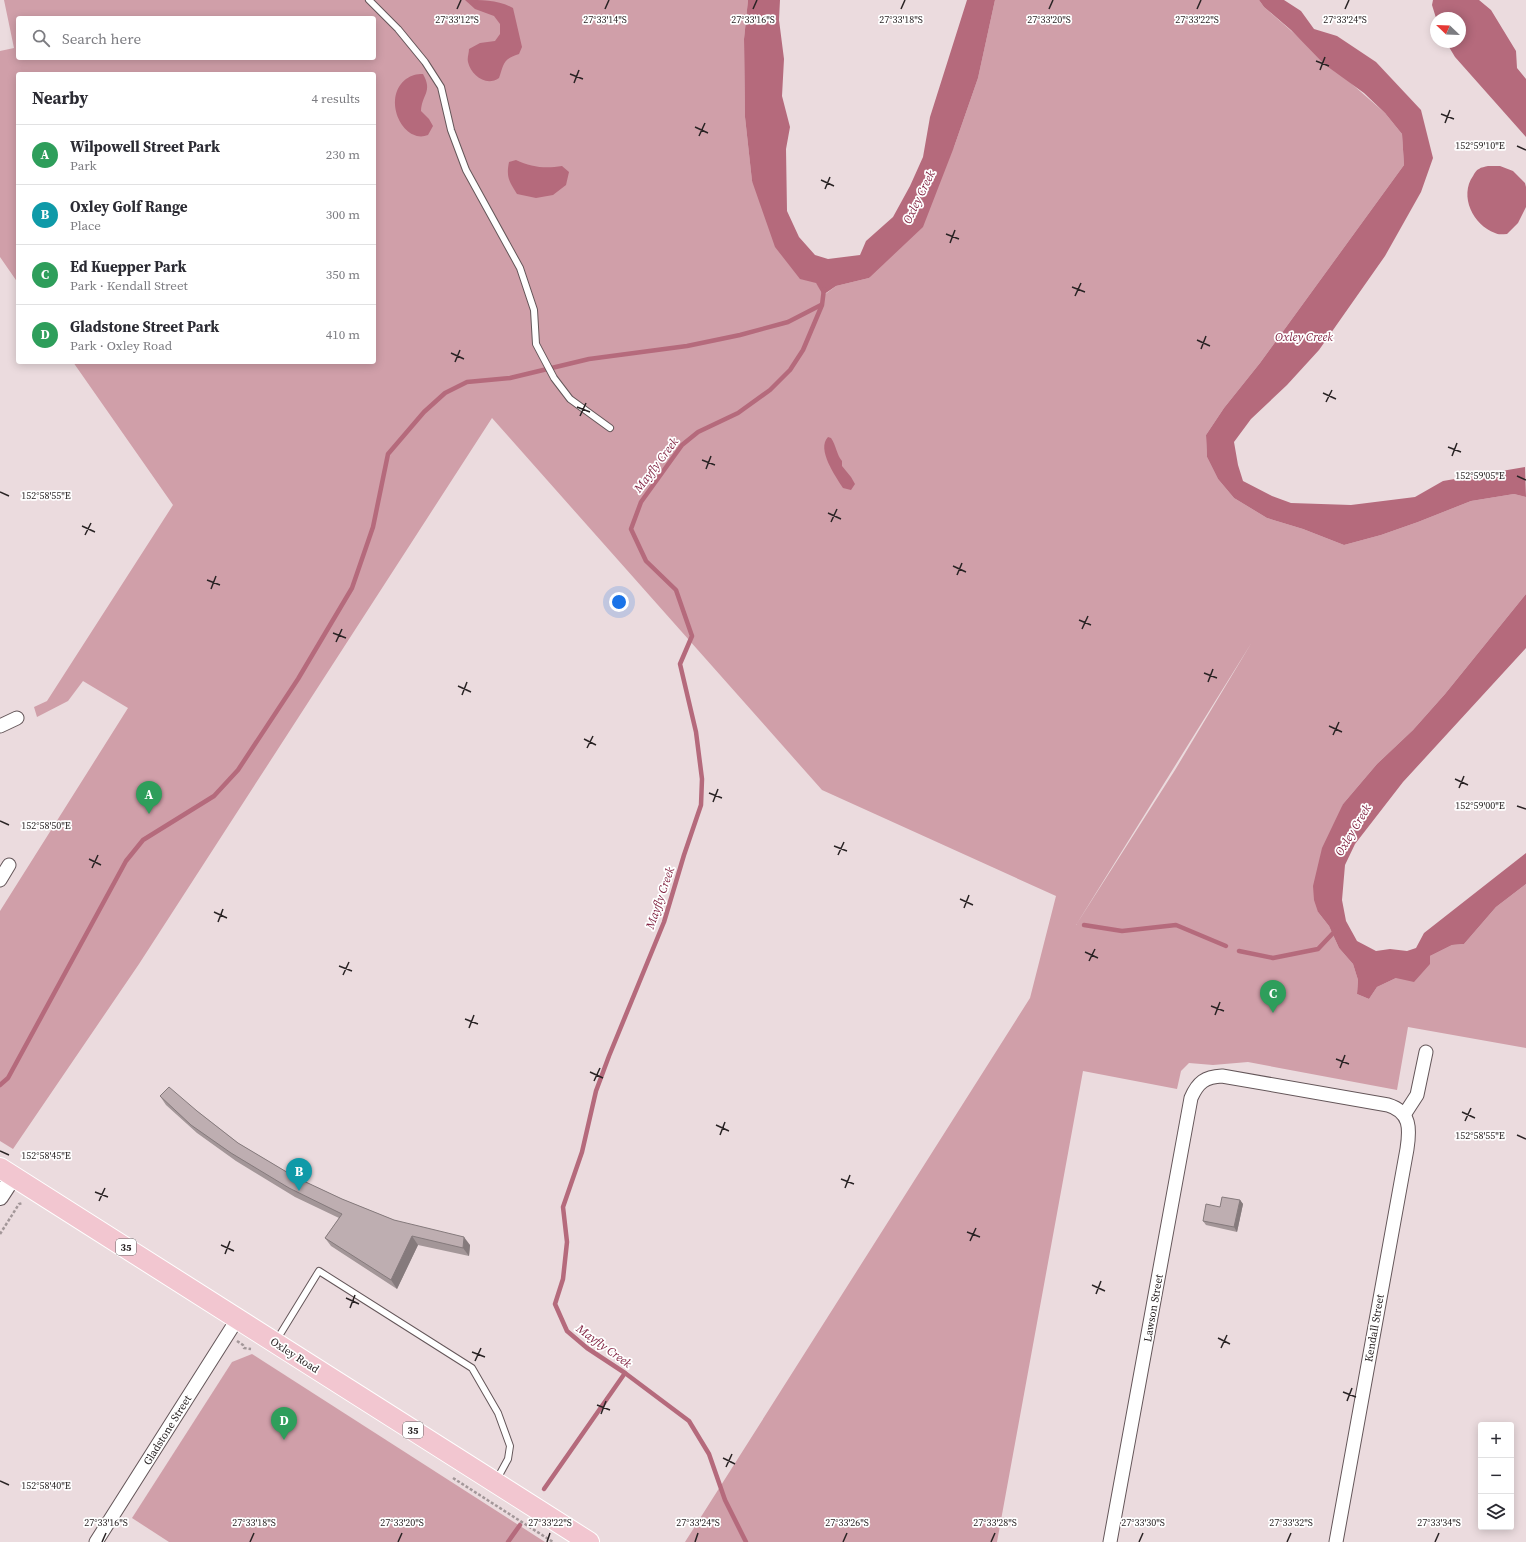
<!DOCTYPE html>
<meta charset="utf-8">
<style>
:root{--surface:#fff;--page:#f7f7f7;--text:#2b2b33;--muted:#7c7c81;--line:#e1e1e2;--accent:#db2777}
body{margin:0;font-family:"Source Serif 4",serif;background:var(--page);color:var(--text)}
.controls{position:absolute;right:12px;bottom:12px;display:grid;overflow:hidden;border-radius:4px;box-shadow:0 2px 10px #0003}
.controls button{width:36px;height:36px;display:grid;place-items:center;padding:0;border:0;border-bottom:1px solid var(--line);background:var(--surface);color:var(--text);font:20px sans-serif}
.compass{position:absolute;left:1430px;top:12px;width:36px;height:36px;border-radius:50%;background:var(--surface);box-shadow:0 2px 10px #0003;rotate:293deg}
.you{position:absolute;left:619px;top:602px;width:14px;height:14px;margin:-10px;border:3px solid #fff;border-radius:50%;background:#1a73e8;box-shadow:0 0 0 6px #1a73e833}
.badge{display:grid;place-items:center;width:26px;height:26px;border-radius:50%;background:var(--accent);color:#fff;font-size:13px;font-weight:700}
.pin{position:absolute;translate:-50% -33px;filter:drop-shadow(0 1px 2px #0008)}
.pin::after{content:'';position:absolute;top:21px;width:14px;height:12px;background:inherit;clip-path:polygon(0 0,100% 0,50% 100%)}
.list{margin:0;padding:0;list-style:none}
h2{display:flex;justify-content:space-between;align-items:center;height:52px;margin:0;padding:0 16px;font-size:17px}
h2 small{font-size:13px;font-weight:400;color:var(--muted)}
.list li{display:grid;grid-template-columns:26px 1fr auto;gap:12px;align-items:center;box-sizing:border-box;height:60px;padding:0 16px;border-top:1px solid var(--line)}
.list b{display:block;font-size:15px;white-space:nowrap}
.list p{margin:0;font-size:13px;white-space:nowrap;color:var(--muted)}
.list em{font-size:13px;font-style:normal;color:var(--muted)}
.icon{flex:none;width:22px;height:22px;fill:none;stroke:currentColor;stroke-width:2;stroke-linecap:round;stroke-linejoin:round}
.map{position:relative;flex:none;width:1526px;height:1542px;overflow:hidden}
.search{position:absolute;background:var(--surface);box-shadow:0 2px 10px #0003;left:16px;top:16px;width:360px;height:44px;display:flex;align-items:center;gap:10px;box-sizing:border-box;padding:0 14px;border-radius:4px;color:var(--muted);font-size:15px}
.panel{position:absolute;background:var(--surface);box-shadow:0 2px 10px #0003;left:16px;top:72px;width:360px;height:292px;border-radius:4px}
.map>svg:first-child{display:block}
.green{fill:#d09fa9;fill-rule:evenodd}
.water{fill:#b56a7c}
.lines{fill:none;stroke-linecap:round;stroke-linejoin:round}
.stream{stroke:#b56a7c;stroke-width:4.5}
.service-casing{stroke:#645659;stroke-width:8}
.minor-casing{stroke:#645659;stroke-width:15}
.tertiary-casing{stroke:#645659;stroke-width:18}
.primary-casing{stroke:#fff;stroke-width:22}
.path{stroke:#a39799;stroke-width:2.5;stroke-dasharray:3 2;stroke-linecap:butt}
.service{stroke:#fff;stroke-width:6}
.minor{stroke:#fff;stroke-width:13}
.tertiary{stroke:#fff;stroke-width:16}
.primary{stroke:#f2c6d0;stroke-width:20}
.wall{fill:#a39698}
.shaded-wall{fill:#857a7c}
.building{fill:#beaeb1;stroke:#857a7c}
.ticks{fill:none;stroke:#292324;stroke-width:1.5}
.labels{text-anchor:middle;stroke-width:3.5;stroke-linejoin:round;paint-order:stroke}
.shield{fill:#fff;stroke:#696566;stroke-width:1}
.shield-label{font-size:10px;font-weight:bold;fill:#292324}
.street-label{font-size:11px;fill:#292324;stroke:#fff}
.water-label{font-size:12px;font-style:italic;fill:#832644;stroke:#fff}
.ticks-label{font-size:10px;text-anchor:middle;fill:#292324;stroke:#fff;stroke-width:3.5;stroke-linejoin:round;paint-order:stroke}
</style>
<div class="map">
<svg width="1526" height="1542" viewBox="0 0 1526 1542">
<rect width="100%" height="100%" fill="#ebdbde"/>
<g class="green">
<path d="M4 0H748L744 39 745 117 752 181 824 295 836 286 869 278 954 147 978 78 995 0H1259L1264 7 1385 113 1402 134 1404 165 1260 363 1224 408 1206 435 1207 457 1218 479 1234 498 1267 518 1303 529 1344 545 1381 535 1418 522 1471 501 1514 494 1526 497V594L1445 694 1413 730 1377 764 1343 804 1318 912 1329 926 1339 948 1353 964 1358 980 1357 994 1369 999 1377 987 1396 978 1430 956 1452 945 1464 944 1496 907 1526 884V1048L1408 1027 1397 1090 1248 1062 1213 1065 1189 1063 1181 1071 1177 1089 1083 1071 997 1542H685L1030 998 1056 896 822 790 492 418 139 964 13 1149 0 1141V911L128 708 83 681 68 701 37 717 34 707 47 701 173 505 73 362H374V74H18V283L0 257V51L14 48ZM18 18H374V58H18ZM1252 642 1175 770 1076 925Z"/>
<path d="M252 1354 545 1542H169L132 1518 232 1362Z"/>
</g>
<g class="water">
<path d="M465 0C482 0 499 0 513 8L522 47 519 54C503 59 504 63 499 78 486 87 471 75 468 62 467 58 469 53 469 49L480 43 495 41 500 34V24L494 16 475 9Z"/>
<path d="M748 0H780L779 20 784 59 782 96 790 127 786 149 787 211 799 237 815 255 828 259 860 255 866 241 893 217 910 186 923 157 930 117 967 0H995L978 78 954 147 923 227 869 278 836 286 823 295 816 283 800 279 775 247 752 181 745 117 744 39Z"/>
<path d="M1259 0H1284L1301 11 1314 29 1337 36 1376 62 1421 110 1433 158 1421 192 1385 256 1319 350 1287 385 1251 419 1234 442 1238 465 1243 481 1272 496 1291 503 1351 505 1415 497 1443 481 1525 467 1526 497 1514 494 1471 501 1418 522 1381 535 1344 545 1303 529 1267 518 1234 498 1218 479 1207 457 1206 435 1224 408 1260 363 1404 165 1402 134 1385 113 1364 93 1324 64 1291 30 1264 7Z"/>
<path d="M1433 0H1479L1491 10 1516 51 1517 68 1526 79V137L1455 57 1446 42H1460V18H1436L1432 5Z"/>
<path d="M423 74C433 92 422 94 421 111L429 119 433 126 428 135C403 145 381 98 406 79 412 75 416 74 423 74Z"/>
<path d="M516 160C531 167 545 169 562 166L569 172 566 185 553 195 536 198 517 194C509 181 506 177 509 162Z"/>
<path d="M1488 166H1500L1513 171 1525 183 1526 187V207L1518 223 1507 234C1503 234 1498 235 1495 233 1473 225 1459 196 1473 176 1474 174 1476 170 1479 169 1481 167 1485 167 1488 166Z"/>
<path d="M828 437 831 438C836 445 837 456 842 461V466L851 477 855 484 851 490 843 488C836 477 816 449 828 437Z"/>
<path d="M1526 594V648L1403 782 1355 844 1345 865 1342 900 1346 921 1357 941 1376 951 1390 949 1407 951 1416 948 1424 933 1526 853V884L1496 907 1464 944 1452 945 1430 956V964L1414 982 1396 978 1377 987 1369 999 1357 994 1358 980 1353 964 1339 948 1329 926 1318 912 1314 900 1313 886 1322 848 1343 804 1377 764 1413 730 1445 694Z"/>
</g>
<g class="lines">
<g class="stream">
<path d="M1084 925 1122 931 1176 925 1226 946"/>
<path d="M1239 951 1273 958 1318 949 1336 930"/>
<path d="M0 1085 8 1078 126 861 143 840 214 796 238 770 298 679 352 588 373 527 388 454 424 412 445 393 467 382 510 378 589 359 687 346 740 335 788 322 821 305"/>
<path d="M544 1489 625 1373"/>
<path d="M508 1542 520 1525"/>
<path d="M746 1542 725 1500 709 1454 689 1421 625 1373 587 1348 567 1331 555 1304 563 1279 567 1242 563 1207 582 1152 596 1091 609 1056 664 922 684 855 701 805 702 779 696 732 680 664 692 636 676 590 646 561 631 529 641 502 682 445 698 432 738 413 770 390 790 370 803 350 822 305 824 289"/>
</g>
<g class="service-casing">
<g id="service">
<path d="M369 0 398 29 425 62 441 87 451 130 466 170 520 268 534 310 536 344 554 378 570 399 610 428"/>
<path d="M276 1341 319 1271 472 1368 498 1413 510 1446 508 1459 496 1481"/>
</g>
</g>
<g class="minor-casing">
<g id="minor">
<path d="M0 726 17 718"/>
<path d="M0 880 9 865"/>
<path d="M1404 1115 1417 1095 1426 1052"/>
<path d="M96 1542 238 1318"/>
<path d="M1110 1542 1191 1098C1198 1082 1205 1077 1222 1076L1388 1105C1411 1112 1410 1129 1407 1149L1336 1542"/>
</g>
</g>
<g class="tertiary-casing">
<path id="tertiary" d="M0 1197 13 1177"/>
</g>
<g class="primary-casing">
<path id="primary" d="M0 1168 589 1542"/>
</g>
<g class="path">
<path d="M0 1234 19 1204 23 1203"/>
<path d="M237 1341 243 1345 244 1348 251 1349"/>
<path d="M453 1478 553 1542"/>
</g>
<use href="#service" class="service"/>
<use href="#minor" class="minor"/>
<use href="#tertiary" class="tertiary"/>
<use href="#primary" class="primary"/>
</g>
<g class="wall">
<path d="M160 1096 197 1111 238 1143 295 1177 342 1199 394 1220 470 1245 469 1256 418 1245 397 1289 331 1246 325 1238 339 1218 295 1197 236 1161 197 1133 166 1105Z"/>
<path d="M1240 1200 1243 1204 1237 1232 1206 1225 1203 1221 1220 1207Z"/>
</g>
<g class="shaded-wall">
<path d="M1240 1200 1243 1204 1237 1232 1234 1227Z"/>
<path d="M412 1236 418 1245 397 1289 391 1280Z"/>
<path d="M464 1237 470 1245 469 1256 463 1248Z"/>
</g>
<g class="building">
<path d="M169 1087 197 1111 238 1143 295 1177 342 1199 394 1220 464 1237 463 1248 412 1236 391 1280 325 1238 342 1214 289 1188 231 1153 191 1125 160 1096Z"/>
<path d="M1222 1197 1240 1200 1234 1227 1203 1221 1206 1204 1220 1207Z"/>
</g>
<path class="ticks" d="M457 9 461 0M605 9 609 0M753 9 757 0M901 9 905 0M1049 9 1053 0M1197 9 1201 0M1345 9 1349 0M1316 61 1329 66M1320 70 1325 57M570 74 583 79M574 83 579 70M1441 114 1454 119M1445 123 1450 110M695 127 708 133M699 136 705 123M1517 146 1526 150M821 180 834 186M825 189 830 177M946 234 959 239M950 243 955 230M1072 287 1085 292M1075 296 1081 283M1197 340 1210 346M1201 349 1206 336M451 353 464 359M455 362 460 350M1323 393 1336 399M1326 402 1332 390M577 407 590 412M580 416 586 403M1448 447 1461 452M1452 456 1457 443M702 460 715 465M706 469 711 456M1517 476 1526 480M0 492 9 496M828 513 841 519M831 522 837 509M82 526 95 532M85 535 91 523M953 566 966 572M957 575 962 563M207 580 220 585M211 589 216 576M1079 620 1091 625M1082 629 1088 616M333 633 346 638M336 642 342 629M1204 673 1217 678M1208 682 1213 669M458 686 471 692M462 695 467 682M1329 726 1342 732M1333 735 1339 722M584 739 596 745M587 748 593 736M1455 779 1468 785M1459 788 1464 776M709 793 722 798M713 802 718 789M1517 806 1526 809M0 821 9 825M834 846 847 851M838 855 844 842M89 859 101 865M92 868 98 855M960 899 973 905M964 908 969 895M214 912 227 918M218 922 223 909M1085 952 1098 958M1089 961 1095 949M339 966 352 971M343 975 349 962M1211 1006 1224 1011M1215 1015 1220 1002M465 1019 478 1024M469 1028 474 1015M1336 1059 1349 1064M1340 1068 1345 1055M590 1072 603 1078M594 1081 600 1068M1462 1112 1475 1118M1465 1121 1471 1108M716 1125 729 1131M720 1135 725 1122M1517 1135 1526 1139M0 1151 9 1155M841 1179 854 1184M845 1188 850 1175M95 1192 108 1197M99 1201 105 1188M967 1232 980 1237M970 1241 976 1228M221 1245 234 1251M225 1254 230 1241M1092 1285 1105 1291M1096 1294 1101 1281M346 1298 359 1304M350 1308 355 1295M1218 1338 1230 1344M1221 1348 1227 1335M472 1352 485 1357M475 1361 481 1348M1343 1392 1356 1397M1347 1401 1352 1388M597 1405 610 1410M601 1414 606 1401M723 1458 735 1464M726 1467 732 1454M0 1481 9 1485M102 1542 106 1533M250 1542 254 1533M398 1542 402 1533M547 1542 550 1533M695 1542 698 1533M843 1542 847 1533M991 1542 995 1533M1139 1542 1143 1533M1287 1542 1291 1533M1435 1542 1439 1533"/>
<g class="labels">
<g class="shield">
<rect x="116" y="1239" width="20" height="16" rx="3"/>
<rect x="403" y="1422" width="20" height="16" rx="3"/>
</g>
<g class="shield-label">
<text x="126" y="1251">35</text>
<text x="413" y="1434">35</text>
</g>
<g class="street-label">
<text transform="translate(1153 1308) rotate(-80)" y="4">Lawson Street</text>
<text transform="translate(1374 1328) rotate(-80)" y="4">Kendall Street</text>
<text transform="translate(295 1355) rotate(33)" y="4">Oxley Road</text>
<text transform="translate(167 1430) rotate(-58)" y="4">Gladstone Street</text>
</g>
<g class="water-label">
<text transform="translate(919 197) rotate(-64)" y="4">Oxley Creek</text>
<text x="1304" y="341">Oxley Creek</text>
<text transform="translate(656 465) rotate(-53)" y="4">Mayfly Creek</text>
<text transform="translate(1353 830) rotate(-59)" y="4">Oxley Creek</text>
<text transform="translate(660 898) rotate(-71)" y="4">Mayfly Creek</text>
<text transform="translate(604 1346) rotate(36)" y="4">Mayfly Creek</text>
</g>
</g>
<g class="ticks-label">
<text x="605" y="23">27°33'14"S</text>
<text x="457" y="23">27°33'12"S</text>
<text x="753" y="23">27°33'16"S</text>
<text x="901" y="23">27°33'18"S</text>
<text x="1049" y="23">27°33'20"S</text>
<text x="1197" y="23">27°33'22"S</text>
<text x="1345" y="23">27°33'24"S</text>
<text x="1480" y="149">152°59'10"E</text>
<text x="1480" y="479">152°59'05"E</text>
<text x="46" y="499">152°58'55"E</text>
<text x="1480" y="809">152°59'00"E</text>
<text x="46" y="829">152°58'50"E</text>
<text x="1480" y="1139">152°58'55"E</text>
<text x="46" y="1159">152°58'45"E</text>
<text x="46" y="1489">152°58'40"E</text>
<text x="106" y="1526">27°33'16"S</text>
<text x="254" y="1526">27°33'18"S</text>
<text x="402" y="1526">27°33'20"S</text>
<text x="550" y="1526">27°33'22"S</text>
<text x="698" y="1526">27°33'24"S</text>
<text x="847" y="1526">27°33'26"S</text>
<text x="995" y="1526">27°33'28"S</text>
<text x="1143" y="1526">27°33'30"S</text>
<text x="1291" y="1526">27°33'32"S</text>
<text x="1439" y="1526">27°33'34"S</text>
</g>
</svg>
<div class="controls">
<button>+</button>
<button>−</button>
<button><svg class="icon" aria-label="layers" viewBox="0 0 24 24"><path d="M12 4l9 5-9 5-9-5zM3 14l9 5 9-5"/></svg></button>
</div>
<svg class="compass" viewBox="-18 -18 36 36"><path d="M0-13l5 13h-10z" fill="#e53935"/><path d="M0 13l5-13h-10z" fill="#7c7c81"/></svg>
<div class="you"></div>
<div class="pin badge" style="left:149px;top:814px;background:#2e9e5b">A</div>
<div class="pin badge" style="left:299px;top:1191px;background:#0f9aa8">B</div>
<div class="pin badge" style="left:1273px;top:1013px;background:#2e9e5b">C</div>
<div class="pin badge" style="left:284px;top:1440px;background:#2e9e5b">D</div>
<div class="search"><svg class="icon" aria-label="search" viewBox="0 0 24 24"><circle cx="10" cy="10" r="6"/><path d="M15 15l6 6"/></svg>Search here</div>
<section class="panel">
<h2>Nearby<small>4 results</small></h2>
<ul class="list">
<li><span class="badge" style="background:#2e9e5b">A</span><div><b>Wilpowell Street Park</b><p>Park</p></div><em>230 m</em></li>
<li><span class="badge" style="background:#0f9aa8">B</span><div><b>Oxley Golf Range</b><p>Place</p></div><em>300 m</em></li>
<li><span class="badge" style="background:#2e9e5b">C</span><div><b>Ed Kuepper Park</b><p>Park · Kendall Street</p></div><em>350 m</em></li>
<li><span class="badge" style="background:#2e9e5b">D</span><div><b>Gladstone Street Park</b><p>Park · Oxley Road</p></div><em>410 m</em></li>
</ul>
</section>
</div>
